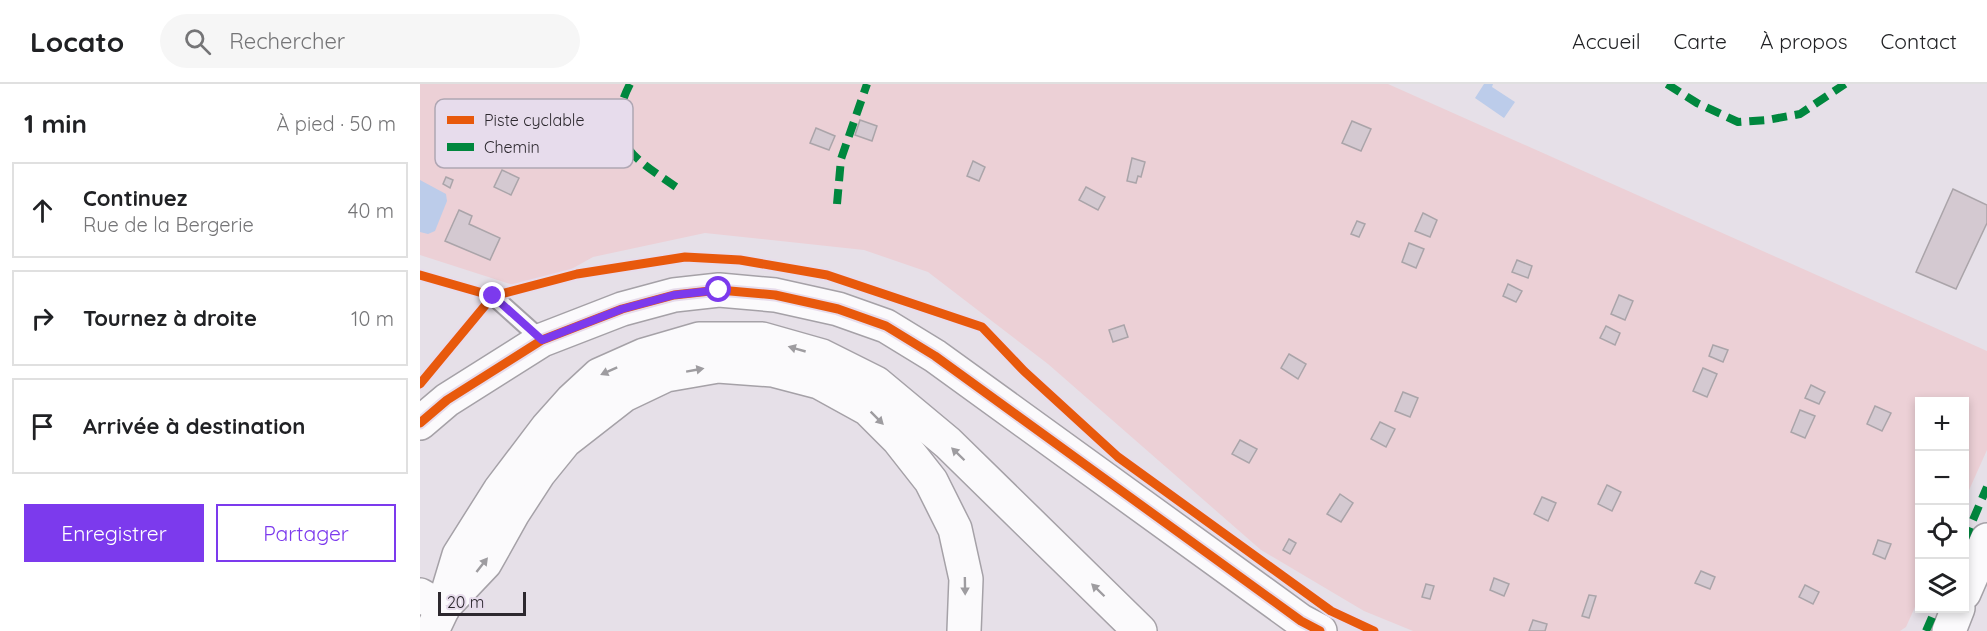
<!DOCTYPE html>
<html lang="fr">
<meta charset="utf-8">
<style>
:root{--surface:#fff;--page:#f6f6f6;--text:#202124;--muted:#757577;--line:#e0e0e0;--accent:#7c3aed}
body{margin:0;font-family:Quicksand,sans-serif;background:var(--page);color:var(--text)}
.controls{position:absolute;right:18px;bottom:18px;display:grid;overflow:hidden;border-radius:0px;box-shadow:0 3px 9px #0003}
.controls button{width:54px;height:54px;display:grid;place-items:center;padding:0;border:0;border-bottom:2px solid var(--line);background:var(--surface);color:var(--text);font:30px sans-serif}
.scale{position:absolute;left:18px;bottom:15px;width:88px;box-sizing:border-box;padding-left:6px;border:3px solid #2d292f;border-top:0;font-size:16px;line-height:21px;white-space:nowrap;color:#2d292f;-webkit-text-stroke:4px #e7dcec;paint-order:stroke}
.stop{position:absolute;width:18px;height:18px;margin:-14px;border:4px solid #7c3aed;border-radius:50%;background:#fff}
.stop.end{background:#7c3aed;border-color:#fff;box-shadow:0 2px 6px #0008}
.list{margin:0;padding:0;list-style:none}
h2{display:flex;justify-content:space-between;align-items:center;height:78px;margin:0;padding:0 24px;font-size:26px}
h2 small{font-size:20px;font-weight:400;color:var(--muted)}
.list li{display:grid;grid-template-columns:39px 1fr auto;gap:18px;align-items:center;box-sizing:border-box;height:96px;margin:0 12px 12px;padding:0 12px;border:2px solid var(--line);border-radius:0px}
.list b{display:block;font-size:22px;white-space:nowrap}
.list p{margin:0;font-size:20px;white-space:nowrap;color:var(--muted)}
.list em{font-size:20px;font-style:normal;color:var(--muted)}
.actions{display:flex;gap:12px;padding:18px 24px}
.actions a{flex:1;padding:14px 0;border:2px solid var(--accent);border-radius:0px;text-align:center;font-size:21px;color:var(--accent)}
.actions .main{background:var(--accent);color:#fff}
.icon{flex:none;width:33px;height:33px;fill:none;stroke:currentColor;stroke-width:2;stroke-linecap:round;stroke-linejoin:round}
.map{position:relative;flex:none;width:1567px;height:547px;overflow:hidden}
header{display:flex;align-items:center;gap:36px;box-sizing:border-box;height:84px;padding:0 30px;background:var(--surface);border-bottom:2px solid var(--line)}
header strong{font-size:28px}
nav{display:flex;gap:33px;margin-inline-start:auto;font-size:21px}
.search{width:420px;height:54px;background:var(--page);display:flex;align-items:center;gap:15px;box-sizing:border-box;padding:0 21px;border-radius:33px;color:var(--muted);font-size:22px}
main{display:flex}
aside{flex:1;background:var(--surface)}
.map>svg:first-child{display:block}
.green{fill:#ecd0d6}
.water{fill:#bcccea}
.building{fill:#d4c9d1;stroke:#aaa4a9;stroke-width:1.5}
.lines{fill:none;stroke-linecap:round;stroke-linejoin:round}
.service-casing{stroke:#a5a1a7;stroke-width:20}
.minor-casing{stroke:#a5a1a7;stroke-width:36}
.tertiary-casing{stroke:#a5a1a7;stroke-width:36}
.trunk-casing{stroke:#a5a1a7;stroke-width:36}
.service{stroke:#fbfafc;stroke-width:16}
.minor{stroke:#fbfafc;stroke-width:33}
.tertiary{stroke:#fbfafc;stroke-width:33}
.trunk{stroke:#fbfafc;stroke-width:33}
.quiet{stroke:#00873e;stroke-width:8;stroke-dasharray:15 8;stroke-linecap:butt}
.cycleway-casing{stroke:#e7dcec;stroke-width:13}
.cycleway{stroke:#e8590c;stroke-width:9}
.oneway{fill:#9e9ca0}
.route{stroke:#7c3aed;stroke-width:8}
.key{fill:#e7dcec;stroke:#afa6b3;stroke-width:1.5}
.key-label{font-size:16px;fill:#2d292f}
</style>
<header>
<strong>Locato</strong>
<div class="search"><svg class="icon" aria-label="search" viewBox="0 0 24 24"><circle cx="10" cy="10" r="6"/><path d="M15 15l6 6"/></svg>Rechercher</div>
<nav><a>Accueil</a><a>Carte</a><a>À propos</a><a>Contact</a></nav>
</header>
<main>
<aside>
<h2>1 min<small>À pied · 50 m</small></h2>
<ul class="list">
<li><svg class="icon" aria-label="ahead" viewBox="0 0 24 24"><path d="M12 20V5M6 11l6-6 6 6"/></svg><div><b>Continuez</b><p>Rue de la Bergerie</p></div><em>40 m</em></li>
<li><svg class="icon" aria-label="right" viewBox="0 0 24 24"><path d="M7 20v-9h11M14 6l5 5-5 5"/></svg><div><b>Tournez à droite</b></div><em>10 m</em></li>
<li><svg class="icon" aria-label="arrive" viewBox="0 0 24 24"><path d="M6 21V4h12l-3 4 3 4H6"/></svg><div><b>Arrivée à destination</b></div></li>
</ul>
<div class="actions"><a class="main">Enregistrer</a><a>Partager</a></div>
</aside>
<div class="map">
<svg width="1567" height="547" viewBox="0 0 1567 547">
<rect width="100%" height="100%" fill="#e6e0e8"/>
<path class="green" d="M0 0H968L1567 267V366L1545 415 1544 318H1500L1499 514 1486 543 1480 547H993L944 527 841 466 628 280 508 188 444 166 285 149 173 173 112 207 0 171Z"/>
<g class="water">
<path d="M1064 0H1073L1072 3 1095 18 1084 34 1055 14Z"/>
<path d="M0 96 26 110 27 117 15 147 8 150 0 148Z"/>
</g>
<g class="building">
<path d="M440 36 457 42 452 57 435 51Z"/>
<path d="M932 37 951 45 941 67 922 59Z"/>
<path d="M396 44 415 52 409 66 390 59Z"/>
<path d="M712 74 725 78 721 93 718 92 716 99 707 97Z"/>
<path d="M553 77 565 83 559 97 547 92Z"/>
<path d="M82 86 99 94 91 111 74 103Z"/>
<path d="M26 93 33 96 30 104 23 100Z"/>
<path d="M666 103 685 113 678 126 659 116Z"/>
<path d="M1533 105 1567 121V139L1536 205 1496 188Z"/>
<path d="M39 126 52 132 49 140 80 154 70 176 25 157Z"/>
<path d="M1003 129 1017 136 1010 153 995 147Z"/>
<path d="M937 137 945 140 939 153 931 150Z"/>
<path d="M989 159 1004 165 996 184 982 178Z"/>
<path d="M1097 176 1112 182 1108 194 1092 188Z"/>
<path d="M1088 200 1102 207 1096 218 1083 212Z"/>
<path d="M1199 211 1213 217 1205 236 1191 230Z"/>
<path d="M704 241 708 253 693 258 689 246Z"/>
<path d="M1186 242 1200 249 1195 261 1180 254Z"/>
<path d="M1293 261 1308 266 1303 278 1289 272Z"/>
<path d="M869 270 886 280 878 295 861 284Z"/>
<path d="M1283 284 1297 290 1287 313 1273 307Z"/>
<path d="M1391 301 1405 308 1399 320 1385 314Z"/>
<path d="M983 308 998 314 990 333 975 327Z"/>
<path d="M1455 322 1471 329 1462 347 1447 340Z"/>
<path d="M1380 326 1395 332 1385 354 1371 348Z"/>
<path d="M960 338 975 345 966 363 951 355Z"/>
<path d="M820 356 837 365 829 379 812 370Z"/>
<path d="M1187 401 1201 408 1192 427 1178 420Z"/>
<path d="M920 410 933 419 921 438 907 430Z"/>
<path d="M1122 413 1136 419 1128 437 1114 430Z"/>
<path d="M869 455 876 459 870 470 863 466Z"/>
<path d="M1458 456 1471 460 1465 475 1453 470Z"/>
<path d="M1281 487 1295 493 1290 505 1275 499Z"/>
<path d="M1074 494 1089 500 1084 512 1070 506Z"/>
<path d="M1006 500 1014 502 1010 515 1002 513Z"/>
<path d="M1385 501 1399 508 1393 520 1379 513Z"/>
<path d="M1169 511 1176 512 1169 534 1162 532Z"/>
<path d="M1113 536 1127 540 1125 547H1109Z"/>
</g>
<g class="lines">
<g class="service-casing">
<path id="service" d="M73 212 122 256"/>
</g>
<g class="minor-casing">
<g id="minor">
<path d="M0 339 27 316 122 256 202 225 254 211 299 206 355 211 418 225 466 242 515 272 881 537 900 547"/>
<path d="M1544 509 1567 456"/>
<path d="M0 511 23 524"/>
<path d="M1529 547 1538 524"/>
</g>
</g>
<g class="tertiary-casing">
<path id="tertiary" d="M12 547 23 524"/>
</g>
<g class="trunk-casing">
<g id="trunk">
<path d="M28 518 65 479 93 429 119 389 145 357 204 311 246 291 298 282 353 286 399 298 448 325 478 355 511 397 535 445 546 495 544 547"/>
<path d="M23 524 39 471 80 406 127 344 152 316 179 291 224 271 279 255H342L402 272 456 299 528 359 720 547"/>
</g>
</g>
<use href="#service" class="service"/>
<use href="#minor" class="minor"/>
<use href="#tertiary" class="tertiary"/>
<use href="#trunk" class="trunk"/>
<g class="quiet">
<path d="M210 0C180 58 216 75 259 105"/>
<path d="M1247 0 1277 19 1318 38 1347 36 1380 30 1425 0"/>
<path d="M417 120 421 75 447 0"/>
<path d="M1544 457 1567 403"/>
<path d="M1506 547 1516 524"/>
</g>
<g class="cycleway-casing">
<g id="cycleway">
<path d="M0 191 73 212"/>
<path d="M0 300 73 212 157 190 265 173 320 176 407 191 562 243 604 287 698 373 911 527 954 547"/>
<path d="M0 339 27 316 122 256 202 225 254 211 299 206 355 211 418 225 466 242 515 272 881 537 900 547"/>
</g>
</g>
<use href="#cycleway" class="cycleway"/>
</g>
<defs><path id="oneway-solid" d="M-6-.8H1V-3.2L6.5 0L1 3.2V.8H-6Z" transform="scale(1.5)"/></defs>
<g class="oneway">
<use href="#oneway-solid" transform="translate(377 265) rotate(-164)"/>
<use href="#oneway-solid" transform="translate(275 286) rotate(-10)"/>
<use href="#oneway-solid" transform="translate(189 287) rotate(156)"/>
<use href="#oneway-solid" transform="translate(457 334) rotate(45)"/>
<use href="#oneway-solid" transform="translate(538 370) rotate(-136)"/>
<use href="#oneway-solid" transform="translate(62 481) rotate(-52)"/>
<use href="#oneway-solid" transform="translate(545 502) rotate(89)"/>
<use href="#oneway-solid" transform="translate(678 506) rotate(-136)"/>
</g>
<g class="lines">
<path class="route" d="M73 212 122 256 202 225 254 211 299 206"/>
</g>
<rect x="15" y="15" width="198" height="69" rx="9" class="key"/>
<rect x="27" y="32" width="27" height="8" fill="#e8590c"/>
<rect x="27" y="59" width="27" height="8" fill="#00873e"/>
<g class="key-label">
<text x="64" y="42">Piste cyclable</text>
<text x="64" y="69">Chemin</text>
</g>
</svg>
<div class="controls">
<button>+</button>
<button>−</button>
<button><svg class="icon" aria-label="locate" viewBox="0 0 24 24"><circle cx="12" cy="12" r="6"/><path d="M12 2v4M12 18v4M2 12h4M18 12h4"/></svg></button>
<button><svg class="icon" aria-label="layers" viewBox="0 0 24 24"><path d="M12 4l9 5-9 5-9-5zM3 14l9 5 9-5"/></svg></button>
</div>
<div class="scale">20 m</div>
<div class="stop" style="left:299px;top:206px"></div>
<div class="stop end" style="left:73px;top:212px"></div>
</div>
</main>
